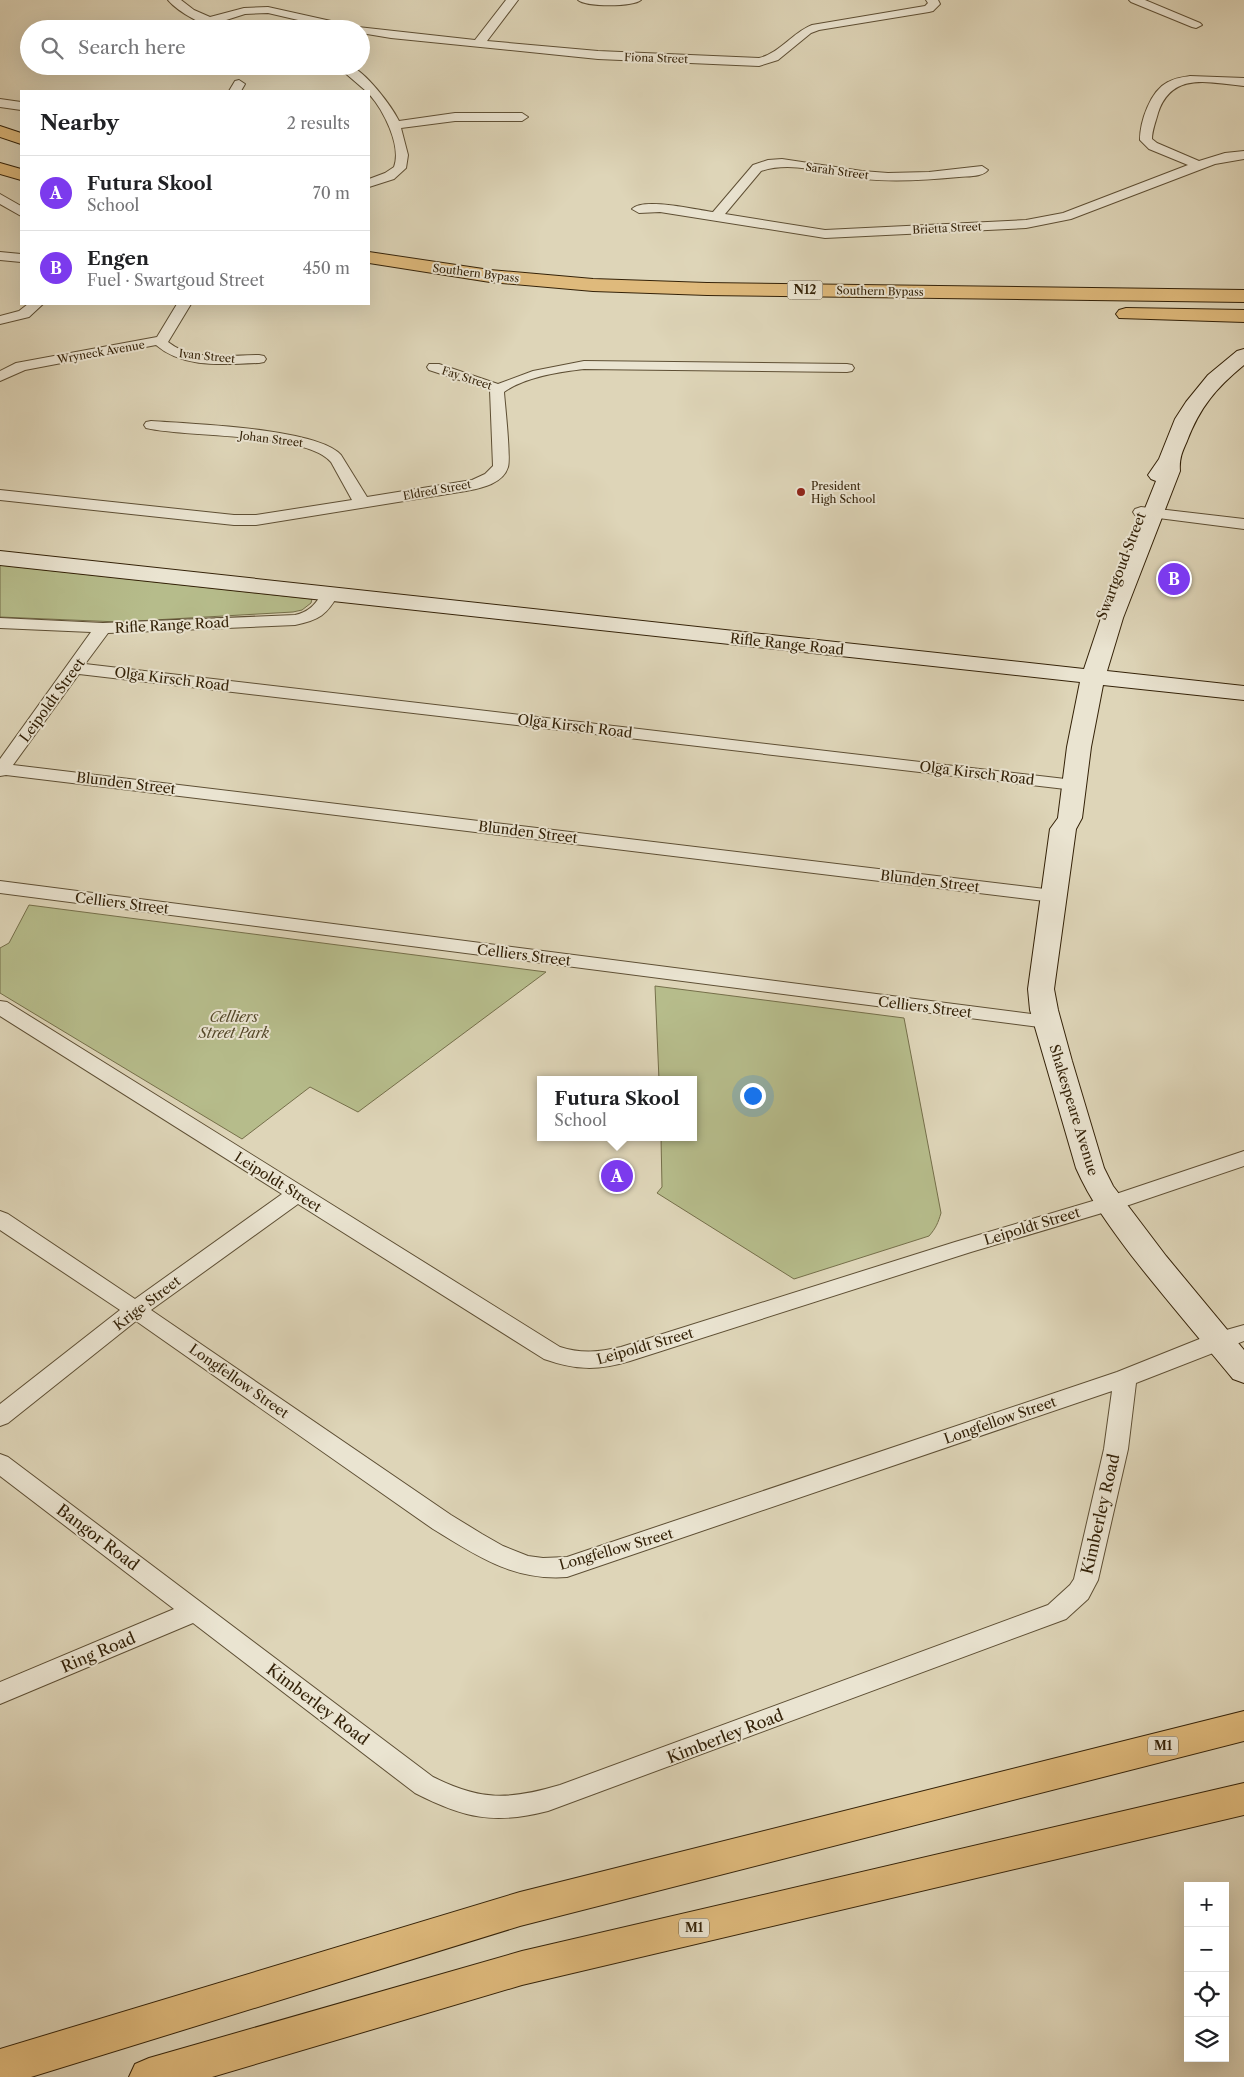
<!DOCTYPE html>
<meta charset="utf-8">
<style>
:root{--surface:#fff;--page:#f2f2f2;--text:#202124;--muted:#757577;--line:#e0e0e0;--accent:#7c3aed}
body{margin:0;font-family:"Libre Caslon Text",serif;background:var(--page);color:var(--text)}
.controls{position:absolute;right:15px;bottom:15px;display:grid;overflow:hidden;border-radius:0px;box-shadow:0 5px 20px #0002}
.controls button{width:45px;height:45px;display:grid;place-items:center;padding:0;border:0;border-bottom:1px solid var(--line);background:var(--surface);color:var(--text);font:25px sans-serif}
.you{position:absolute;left:752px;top:1095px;width:18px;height:18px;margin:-12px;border:4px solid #fff;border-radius:50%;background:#1a73e8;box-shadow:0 0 0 8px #1a73e833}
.badge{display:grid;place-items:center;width:32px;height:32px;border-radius:50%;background:var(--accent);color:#fff;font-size:16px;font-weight:700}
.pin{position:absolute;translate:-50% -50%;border:2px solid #fff;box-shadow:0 1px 5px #0006}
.popup{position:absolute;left:537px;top:1076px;width:160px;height:65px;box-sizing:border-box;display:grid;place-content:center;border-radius:0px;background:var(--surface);filter:drop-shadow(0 1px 4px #0005);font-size:16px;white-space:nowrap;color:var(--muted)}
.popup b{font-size:19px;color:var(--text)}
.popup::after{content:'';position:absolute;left:50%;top:100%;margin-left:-10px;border:10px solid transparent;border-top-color:var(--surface)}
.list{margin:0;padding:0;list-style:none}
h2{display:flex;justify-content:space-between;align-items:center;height:65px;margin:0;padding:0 20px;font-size:21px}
h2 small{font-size:16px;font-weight:400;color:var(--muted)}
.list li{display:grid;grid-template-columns:32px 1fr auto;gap:15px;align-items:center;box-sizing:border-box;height:75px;padding:0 20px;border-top:1px solid var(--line)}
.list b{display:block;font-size:19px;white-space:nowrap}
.list p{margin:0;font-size:16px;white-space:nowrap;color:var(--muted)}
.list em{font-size:16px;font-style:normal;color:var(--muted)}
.icon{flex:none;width:28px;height:28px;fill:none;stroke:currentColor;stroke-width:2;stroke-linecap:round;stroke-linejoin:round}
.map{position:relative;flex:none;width:1244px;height:2077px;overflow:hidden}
.search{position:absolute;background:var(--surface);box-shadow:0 5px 20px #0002;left:20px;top:20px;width:350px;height:55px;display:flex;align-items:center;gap:12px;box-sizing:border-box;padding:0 18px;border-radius:28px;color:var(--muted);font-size:19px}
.panel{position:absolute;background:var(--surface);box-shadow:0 5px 20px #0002;left:20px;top:90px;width:350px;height:215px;border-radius:0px}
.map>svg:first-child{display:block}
.green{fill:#b6bc8b;stroke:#756f4a}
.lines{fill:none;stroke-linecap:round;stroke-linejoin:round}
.street-casing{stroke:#5e4f34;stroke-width:2}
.secondary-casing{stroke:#342208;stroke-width:2}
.highway-casing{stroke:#342208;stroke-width:2}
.street{fill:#eae4d1;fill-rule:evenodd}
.secondary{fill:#eae4d1;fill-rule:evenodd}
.highway{fill:#dfba7c;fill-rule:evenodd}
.poi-dot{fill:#8f2418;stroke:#eae4d1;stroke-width:2}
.labels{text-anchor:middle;stroke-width:4;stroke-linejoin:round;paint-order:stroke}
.far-street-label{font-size:11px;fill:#342208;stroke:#eae4d1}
.far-poi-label{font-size:11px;fill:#342208;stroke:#eae4d1;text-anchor:start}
.shield{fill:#eae4d1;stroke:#6b5c44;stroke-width:1}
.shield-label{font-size:12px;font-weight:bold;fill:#342208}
.street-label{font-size:14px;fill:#342208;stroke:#eae4d1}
.park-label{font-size:14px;font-style:italic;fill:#544829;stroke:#eae4d1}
.near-street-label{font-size:16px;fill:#342208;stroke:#eae4d1}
</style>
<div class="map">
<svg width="1244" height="2077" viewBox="0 0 1244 2077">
<rect width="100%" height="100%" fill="#ded5b8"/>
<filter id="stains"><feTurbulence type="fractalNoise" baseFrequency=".004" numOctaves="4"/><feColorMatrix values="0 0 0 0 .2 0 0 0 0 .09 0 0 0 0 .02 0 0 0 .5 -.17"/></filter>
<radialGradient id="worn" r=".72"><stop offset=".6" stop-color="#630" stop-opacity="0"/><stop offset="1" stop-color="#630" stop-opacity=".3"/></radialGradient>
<g class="green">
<path d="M0 565 312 599 311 603 302 610 293 612 119 622 0 617Z"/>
<path d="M29 905 546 972 358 1112 310 1087 242 1139 0 993V948L9 943Z"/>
<path d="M655 986 904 1018 941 1213C938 1223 936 1228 929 1236L794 1279 657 1193 662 1187 661 1137H693V1080H659Z"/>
</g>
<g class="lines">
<g class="street-casing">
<g id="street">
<path d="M168 0H181L194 10 210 17 244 8 268 7 358 27 475 40 506 0H518L487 41 598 51 759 58C780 53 792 33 812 25L925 6 928 3 926 0H938L940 4 933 11 929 12 819 30 811 33 778 60 759 66 598 59 391 38 361 33V29H337L268 13 245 14 220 22 226 26 224 28C209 30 178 12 168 0Z"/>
<path d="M578 0H641C633 7 586 7 578 0Z"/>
<path d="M1129 0H1145L1200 23 1202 25 1196 28 1192 27 1131 2Z"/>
<path d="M337 66C341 66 346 66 349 66 365 70 392 107 399 121L455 113H522L528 117 522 121H455L401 128 408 155 406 168 394 179 369 187V179L385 173 394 167C402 146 383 109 369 94V91H366Z"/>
<path d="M1190 76 1244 78V86C1209 83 1172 71 1158 113 1156 121 1152 130 1152 139L1157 143 1199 161 1225 153 1244 151V159L1215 164 1071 219 1026 228 825 238 660 212 639 213 632 209C643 197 697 210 713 212L753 165 768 160 782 159 862 171 888 173 929 172 982 166 988 170C983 177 968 176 959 177 928 180 895 182 864 179 831 175 794 160 761 171L725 214 825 230 1026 220 1063 213 1188 165 1149 149 1140 140C1140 122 1150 91 1168 82 1175 78 1183 77 1190 76Z"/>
<path d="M239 80 245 84 241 91H229L235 81Z"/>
<path d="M0 99 21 102V110L0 107Z"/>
<path d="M0 194 21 206V216L0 204Z"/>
<path d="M0 252 21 254V262L0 260Z"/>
<path d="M28 304H43L29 317 0 324V316L19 311Z"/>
<path d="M177 304H191L168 342C193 362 230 355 259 355L264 356 266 359 264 362 259 363C224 364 184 369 156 345L25 370 0 381V371L16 363 157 337Z"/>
<path d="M584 361 847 364 852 365 854 368 852 371 847 372 584 369C559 372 525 377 504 392 505 406 511 457 508 467 503 484 481 488 466 491L256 525H234L0 500V490L234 515H256L352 500 331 462C305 432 187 438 146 428L144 425 146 422 151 421C191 424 317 428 341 455L367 497 472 480 485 474 493 466 490 390 429 370 427 367 429 364H439L498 384 533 371Z"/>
<path d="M1141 507 1244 519V529L1135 515 1133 512 1135 509Z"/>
<path d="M331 588 337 590 339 593C327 615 319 620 295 625L108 633 85 664 1074 780 1080 781 1083 785 1080 789 1074 790 79 674 13 765 1053 890 1060 892 1062 896 1060 900 1053 902 6 775 0 776V759L91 632 0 628V618L103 623 295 615C319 610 318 591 331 588Z"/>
<path d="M0 881 1047 1016 1054 1017 1057 1022 1054 1027 1047 1028 0 893Z"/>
<path d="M0 1001 7 1002 560 1347C581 1354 600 1352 621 1347L955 1242 1113 1195 1244 1151V1166L1129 1205 971 1252 630 1361C597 1371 576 1370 544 1359L298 1204 151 1310 451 1515 482 1534 503 1546 528 1556 543 1558 567 1557 1117 1372 1212 1334 1244 1325V1341L1136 1383 1128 1449 1098 1580 1088 1599 1066 1619 548 1811C494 1825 464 1818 415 1793L193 1623 0 1704V1682L174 1609 0 1476V1454L8 1457 433 1777C481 1801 509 1800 560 1785L1048 1605 1070 1585 1074 1579 1104 1449 1112 1391 567 1577C513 1581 477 1556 433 1529L136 1321 8 1423 0 1426V1404L120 1310 0 1230V1211L8 1214 135 1299 282 1194 0 1016Z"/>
</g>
</g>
<g class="secondary-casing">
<path id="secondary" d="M1244 349V365C1216 388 1200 407 1187 441 1182 452 1179 459 1180 471L1123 618 1107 671 1244 686V700L1103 685 1091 747 1082 818 1076 829 1054 989 1058 1010 1072 1061 1104 1168 1113 1186 1166 1256 1244 1350V1383L1233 1379C1199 1338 1164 1297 1131 1255 1110 1227 1090 1200 1076 1168L1030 1010 1028 989 1050 829 1058 818 1067 747 1080 682 0 565V551L1084 669 1101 618 1156 481 1151 479 1148 475 1159 459 1175 419 1186 402 1208 375 1237 351Z"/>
</g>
<g class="highway-casing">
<g id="highway">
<path d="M0 126 21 133V144L0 137Z"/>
<path d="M0 163 21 169V180L0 174Z"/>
<path d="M369 252 490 270 593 279 707 283 1244 290V302L707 295 593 291 490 282 369 263Z"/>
<path d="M1126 308 1244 310V322L1119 318 1116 314 1119 310Z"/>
<path d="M1244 1711V1741L520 1926 31 2077H0V2049L520 1892Z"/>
<path d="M1244 1783V1815L522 1985 212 2077H129L135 2064 149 2058 522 1951Z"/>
</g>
</g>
<use href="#street" class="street"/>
<use href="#secondary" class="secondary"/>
<use href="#highway" class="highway"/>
</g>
<circle class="poi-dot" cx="801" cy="492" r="5"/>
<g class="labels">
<g class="far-street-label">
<text transform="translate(656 58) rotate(2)" y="4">Fiona Street</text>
<text transform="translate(837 171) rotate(8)" y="4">Sarah Street</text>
<text transform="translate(947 228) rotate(-3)" y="4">Brietta Street</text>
<text transform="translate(476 273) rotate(7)" y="4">Southern Bypass</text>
<text transform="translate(880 291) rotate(1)" y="4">Southern Bypass</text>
<text transform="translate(101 352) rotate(-10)" y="4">Wryneck Avenue</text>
<text transform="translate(207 356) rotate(6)" y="4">Ivan Street</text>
<text transform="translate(467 378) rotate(18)" y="4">Fay Street</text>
<text transform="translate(271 439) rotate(7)" y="4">Johan Street</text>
<text transform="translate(437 490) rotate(-10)" y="4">Eldred Street</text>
</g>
<g class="far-poi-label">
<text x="811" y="490">President<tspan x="811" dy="13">High School</tspan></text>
</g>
<g class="shield">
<rect x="787.5" y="280.5" width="35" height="19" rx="4"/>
<rect x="1148" y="1736.5" width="30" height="19" rx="4"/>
<rect x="679" y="1918.5" width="30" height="19" rx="4"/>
</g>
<g class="shield-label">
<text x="805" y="294">N12</text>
<text x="1163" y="1750">M1</text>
<text x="694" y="1932">M1</text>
</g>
<g class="street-label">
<text transform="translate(1121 566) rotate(-69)" y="5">Swartgoud Street</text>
<text transform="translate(172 625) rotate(-3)" y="5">Rifle Range Road</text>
<text transform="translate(787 644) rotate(6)" y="5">Rifle Range Road</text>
<text transform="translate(172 679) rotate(7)" y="5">Olga Kirsch Road</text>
<text transform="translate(52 700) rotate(-54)" y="5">Leipoldt Street</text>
<text transform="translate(575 726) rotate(7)" y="5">Olga Kirsch Road</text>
<text transform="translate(977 773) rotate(7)" y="5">Olga Kirsch Road</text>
<text transform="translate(126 783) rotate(7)" y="5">Blunden Street</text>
<text transform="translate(528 832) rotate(7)" y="5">Blunden Street</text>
<text transform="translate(930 881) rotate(7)" y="5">Blunden Street</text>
<text transform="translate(122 903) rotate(7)" y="5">Celliers Street</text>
<text transform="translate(524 955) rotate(7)" y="5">Celliers Street</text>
<text transform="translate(925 1007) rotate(7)" y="5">Celliers Street</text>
<text transform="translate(1074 1110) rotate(73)" y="5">Shakespeare Avenue</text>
<text transform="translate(278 1182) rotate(32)" y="5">Leipoldt Street</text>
<text transform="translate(1032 1226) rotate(-17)" y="5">Leipoldt Street</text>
<text transform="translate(147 1303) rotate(-37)" y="5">Krige Street</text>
<text transform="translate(645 1346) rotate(-16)" y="5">Leipoldt Street</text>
<text transform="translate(239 1381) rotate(35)" y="5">Longfellow Street</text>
<text transform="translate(1000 1420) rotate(-19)" y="5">Longfellow Street</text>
<text transform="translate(616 1549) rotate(-16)" y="5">Longfellow Street</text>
</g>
<g class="park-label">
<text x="234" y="1022">Celliers<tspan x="234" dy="16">Street Park</tspan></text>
</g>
<g class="near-street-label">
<text transform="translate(1100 1514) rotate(-77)" y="6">Kimberley Road</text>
<text transform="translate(98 1537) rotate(37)" y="6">Bangor Road</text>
<text transform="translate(98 1652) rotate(-23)" y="6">Ring Road</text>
<text transform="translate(318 1704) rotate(37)" y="6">Kimberley Road</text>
<text transform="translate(725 1736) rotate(-21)" y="6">Kimberley Road</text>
</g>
</g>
<rect width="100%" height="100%" filter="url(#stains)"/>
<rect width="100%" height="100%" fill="url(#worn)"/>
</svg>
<div class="controls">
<button>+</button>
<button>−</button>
<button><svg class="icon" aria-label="locate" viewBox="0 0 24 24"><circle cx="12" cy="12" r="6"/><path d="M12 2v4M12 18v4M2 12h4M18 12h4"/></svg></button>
<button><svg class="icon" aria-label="layers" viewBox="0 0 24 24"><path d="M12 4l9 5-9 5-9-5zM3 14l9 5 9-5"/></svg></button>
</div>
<div class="you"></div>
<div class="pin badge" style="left:617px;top:1176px">A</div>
<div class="popup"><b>Futura Skool</b>School</div>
<div class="pin badge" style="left:1174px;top:579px">B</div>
<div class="search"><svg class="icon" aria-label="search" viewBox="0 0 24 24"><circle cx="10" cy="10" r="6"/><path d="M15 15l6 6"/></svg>Search here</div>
<section class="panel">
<h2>Nearby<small>2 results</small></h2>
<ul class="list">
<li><span class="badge">A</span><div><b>Futura Skool</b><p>School</p></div><em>70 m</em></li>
<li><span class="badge">B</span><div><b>Engen</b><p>Fuel · Swartgoud Street</p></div><em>450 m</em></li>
</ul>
</section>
</div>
